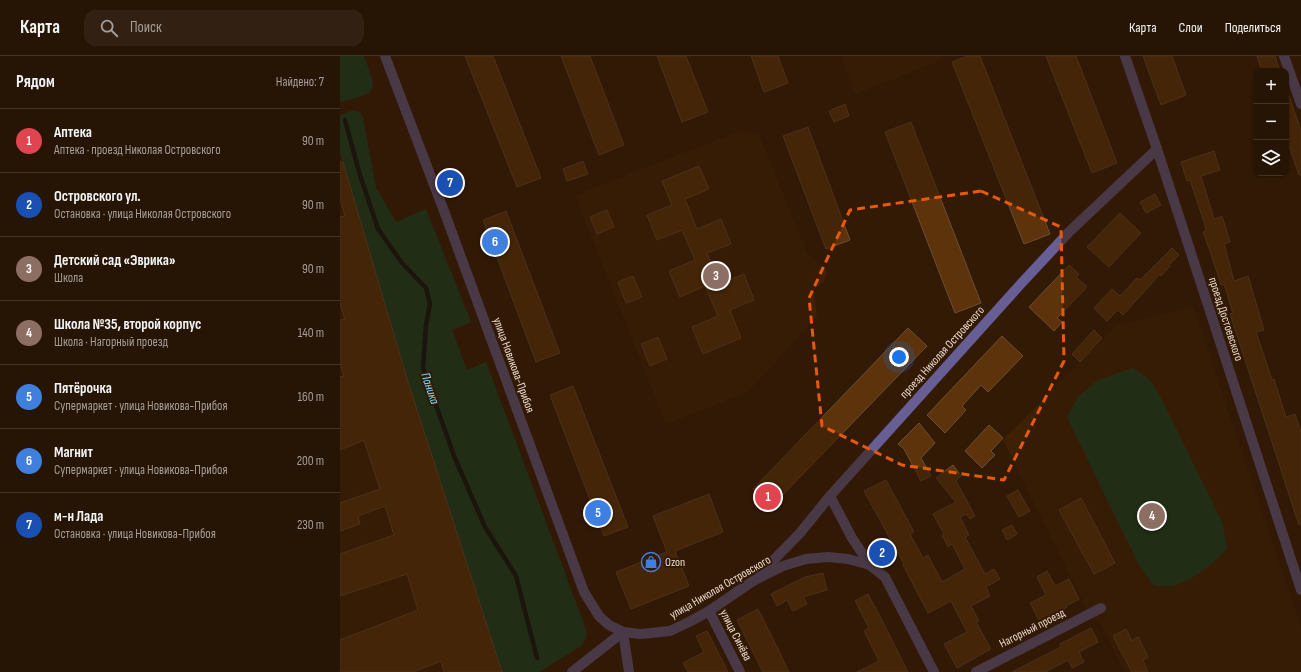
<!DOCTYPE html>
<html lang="ru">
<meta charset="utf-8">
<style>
:root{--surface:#261404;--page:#322113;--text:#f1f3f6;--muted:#a49e9a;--line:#423326;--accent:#1a73e8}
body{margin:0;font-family:"Sofia Sans Condensed",sans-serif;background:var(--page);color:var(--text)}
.controls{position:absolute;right:12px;top:12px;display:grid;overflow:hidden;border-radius:8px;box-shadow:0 1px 3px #0004}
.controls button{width:36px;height:36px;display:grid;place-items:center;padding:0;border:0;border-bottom:1px solid var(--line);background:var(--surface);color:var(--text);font:20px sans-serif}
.you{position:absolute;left:559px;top:301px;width:14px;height:14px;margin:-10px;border:3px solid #fff;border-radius:50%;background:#1a73e8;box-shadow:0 0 0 6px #1a73e833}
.badge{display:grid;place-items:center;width:26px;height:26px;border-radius:50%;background:var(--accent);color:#fff;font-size:13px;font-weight:700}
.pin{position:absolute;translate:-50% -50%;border:2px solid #fff;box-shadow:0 1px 4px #0006}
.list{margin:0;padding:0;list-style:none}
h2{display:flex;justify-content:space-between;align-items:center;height:52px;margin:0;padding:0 16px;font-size:17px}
h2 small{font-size:13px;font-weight:400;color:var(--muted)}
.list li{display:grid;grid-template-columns:26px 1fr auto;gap:12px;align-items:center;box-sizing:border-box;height:64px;padding:0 16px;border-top:1px solid var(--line)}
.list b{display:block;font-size:15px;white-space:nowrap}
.list p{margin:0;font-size:13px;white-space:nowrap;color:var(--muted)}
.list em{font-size:13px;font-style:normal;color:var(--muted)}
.icon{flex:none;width:22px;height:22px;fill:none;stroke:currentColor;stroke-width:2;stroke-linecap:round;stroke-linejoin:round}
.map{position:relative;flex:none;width:961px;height:616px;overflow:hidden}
header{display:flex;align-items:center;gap:24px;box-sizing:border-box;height:56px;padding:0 20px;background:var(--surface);border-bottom:1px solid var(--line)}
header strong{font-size:19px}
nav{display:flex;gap:22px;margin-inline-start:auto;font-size:14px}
.search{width:280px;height:36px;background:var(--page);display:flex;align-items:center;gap:10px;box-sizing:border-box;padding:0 14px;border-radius:12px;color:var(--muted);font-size:15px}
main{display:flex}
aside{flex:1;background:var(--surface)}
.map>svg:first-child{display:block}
.built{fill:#3e2105}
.green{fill:#11462c}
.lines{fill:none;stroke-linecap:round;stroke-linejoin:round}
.stream{stroke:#021016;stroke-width:4.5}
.building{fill:#5c330b;stroke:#6a4e39}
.minor{stroke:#675e95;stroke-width:10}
.marked{fill:none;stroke:#e8590c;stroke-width:3;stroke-dasharray:8 5;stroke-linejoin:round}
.labels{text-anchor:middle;stroke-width:4;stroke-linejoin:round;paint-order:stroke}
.street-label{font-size:12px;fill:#ead9cd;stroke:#321a05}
.poi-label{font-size:12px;fill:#ead9cd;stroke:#321a05;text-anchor:start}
.water-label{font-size:13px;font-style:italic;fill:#84ddfc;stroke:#321a05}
</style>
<header>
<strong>Карта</strong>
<div class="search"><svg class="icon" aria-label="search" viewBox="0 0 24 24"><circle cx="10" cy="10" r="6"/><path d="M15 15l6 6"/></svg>Поиск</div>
<nav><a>Карта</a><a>Слои</a><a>Поделиться</a></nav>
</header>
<main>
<aside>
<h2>Рядом<small>Найдено: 7</small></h2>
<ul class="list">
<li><span class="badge" style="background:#e0444e">1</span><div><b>Аптека</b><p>Аптека · проезд Николая Островского</p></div><em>90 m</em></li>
<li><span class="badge" style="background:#1a4fb4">2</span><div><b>Островского ул.</b><p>Остановка · улица Николая Островского</p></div><em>90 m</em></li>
<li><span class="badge" style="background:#8d6e63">3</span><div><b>Детский сад «Эврика»</b><p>Школа</p></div><em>90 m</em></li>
<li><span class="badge" style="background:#8d6e63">4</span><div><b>Школа №35, второй корпус</b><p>Школа · Нагорный проезд</p></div><em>140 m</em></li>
<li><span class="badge" style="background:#3f7fe0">5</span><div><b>Пятёрочка</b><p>Супермаркет · улица Новикова-Прибоя</p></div><em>160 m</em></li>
<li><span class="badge" style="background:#3f7fe0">6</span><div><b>Магнит</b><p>Супермаркет · улица Новикова-Прибоя</p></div><em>200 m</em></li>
<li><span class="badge" style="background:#1a4fb4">7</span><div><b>м-н Лада</b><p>Остановка · улица Новикова-Прибоя</p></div><em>230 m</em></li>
</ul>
</aside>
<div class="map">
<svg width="961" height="616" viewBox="0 0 961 616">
<rect width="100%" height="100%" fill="#321a05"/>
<g class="built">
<path d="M501 0H601L596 6 515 38Z"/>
<path d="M400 75 419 79 466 195 487 215 485 225 474 233 477 260 408 336 326 368 235 139Z"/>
<path d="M0 96 67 323 162 616H0Z"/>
<path d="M853 251 961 572V616H785L761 568 752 563 663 384 777 269Z"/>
</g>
<g class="green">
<path d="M0 0H24C38 38 39 36 0 46Z"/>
<path d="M14 54 20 56 23 62 36 132 56 166 86 153 131 266 112 274 127 314 146 306 247 576 246 583 241 590 199 616H162L67 323 0 96V59Z"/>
<path d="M793 312 811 325 823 346 882 466 887 492C876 506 851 525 833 530 827 531 819 530 813 529L797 505 727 361 738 341 758 324Z"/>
</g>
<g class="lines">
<path class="stream" d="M5 64 19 116 38 173 62 207 86 232 90 248 86 269 83 312 114 400 145 471 176 520 197 602"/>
</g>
<g class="building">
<path d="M125 0H153L201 122 177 131Z"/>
<path d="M221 0H250L284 89 259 99Z"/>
<path d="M317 0H346L368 56 342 66Z"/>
<path d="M411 0H438L448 27 424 36Z"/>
<path d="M628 0H640L710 178 684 188 612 6Z"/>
<path d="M706 0H736L777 107 752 117Z"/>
<path d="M803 0H832L846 39 821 49Z"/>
<path d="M917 0H935L940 15H922Z"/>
<path d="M946 37H948L961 75V119H959L946 81Z"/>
<path d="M505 48 509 60 494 66 489 55Z"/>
<path d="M571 66 641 247 615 257 545 76Z"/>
<path d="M468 71 510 184 486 193 443 80Z"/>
<path d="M874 95 880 114 861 120 874 163 882 160 890 186 884 188 894 225 908 220 924 274 916 276 932 324 934 323 946 361 955 358 961 376V468L959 469 890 258 893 257 884 228 881 229 870 195 863 176 866 175 864 166 850 124 847 125 841 106Z"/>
<path d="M243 105 248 118 227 125 223 113Z"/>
<path d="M0 106H3L67 323 162 616H104L101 605 73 616H0V584L78 554 67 518 0 540V498L54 479 45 450 18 460 20 468 0 475V447L40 433 24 384 0 394V321L4 320 0 307V264L5 263 0 248V161L5 160 0 143Z"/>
<path d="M359 110 369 133 345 143 357 173 381 163 391 188 367 197 379 228 404 218 414 244 390 254 401 282 363 298 352 271 378 260 365 230 340 241 329 215 355 204 342 174 317 184 307 159 332 149 322 125Z"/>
<path d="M815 138 821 149 806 157 800 146Z"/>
<path d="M267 154 274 171 257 178 250 161Z"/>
<path d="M166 155 220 297 196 306 143 164Z"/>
<path d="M780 157 801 177 769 211 747 191Z"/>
<path d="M832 192 839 199 829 209 830 210 821 220 820 218 783 259 778 254 767 265 754 252 772 233 780 240 797 222 800 224Z"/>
<path d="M729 209 739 218 736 221 747 231 717 262 722 266 714 275 689 251Z"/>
<path d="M293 220 302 241 286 247 278 226Z"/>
<path d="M568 272 587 290 431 451 413 433Z"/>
<path d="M754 274 762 282 740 306 732 298Z"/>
<path d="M662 280 683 300 648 336 641 329 622 350 626 354 605 377 587 359Z"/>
<path d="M318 281 327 303 310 310 301 288Z"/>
<path d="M233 330 288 471 264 480 210 339Z"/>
<path d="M579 367 595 387 581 402 591 420 581 425 564 393 558 388Z"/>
<path d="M649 369 663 382 651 395 655 399 642 412 625 395Z"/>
<path d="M613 409 621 420 616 425 635 460 630 463 626 458 620 461 629 479 625 481 645 518 654 513 660 523 646 531 650 540 631 550 639 565 636 566 651 593 617 612 604 588 627 576 611 545 588 557 563 509 564 508 524 435 546 424 574 476 570 478 583 502 588 499 602 526 625 513 612 488 608 491 602 479 604 478 593 458 616 446 596 422Z"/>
<path d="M678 434 690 455 679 461 667 440Z"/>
<path d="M369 438 383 476 335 495 349 530 291 553 276 516 327 496 313 460Z"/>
<path d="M741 442 775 507 754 518 719 454Z"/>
<path d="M672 469 677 478 667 484 662 474Z"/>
<path d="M707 515 715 530 729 523 739 543 726 550 727 551 700 566 690 547 706 539 697 521Z"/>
<path d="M483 517 487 534 463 541 467 548 453 555 447 544 437 550 431 538 465 521Z"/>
<path d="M528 538 545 570 568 616H517L539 605 524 575 529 572 515 545Z"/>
<path d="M418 553 436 589 449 616H423L397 564Z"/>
<path d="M751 572 758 586 739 596 744 606 732 612 728 604 705 616H672L721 591 720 588Z"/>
<path d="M786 573 792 585 798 581 808 601 803 604 808 616H792L773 580Z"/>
<path d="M367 575 379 598 388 616H348L343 607 364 596 356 580Z"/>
</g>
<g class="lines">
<g class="minor">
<path d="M45 0 104 155 244 536 259 560 269 569 283 576 301 578 330 575 349 566 369 555 413 525 443 510 466 503 488 501 508 503 530 509 545 521 594 616"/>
<path d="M785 0 817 93 961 534"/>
<path d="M944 0 961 48"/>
<path d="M490 440 512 482 530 509"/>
<path d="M420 518 460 477 490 440 678 231 730 175 817 93"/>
<path d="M369 555 400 616"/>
<path d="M283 576 289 616"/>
<path d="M232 616 283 576"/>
<path d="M636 616 761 552"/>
</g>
</g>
<path d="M0 0H961V616H0ZM641 135 721 171 724 305 664 424 562 409 482 370 469 242 510 154Z" fill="#321a05" fill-opacity=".55" fill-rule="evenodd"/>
<path class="marked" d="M641 135 721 171 724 305 664 424 562 409 482 370 469 242 510 154Z"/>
<defs>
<g id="shop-ring" transform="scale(1)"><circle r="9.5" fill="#321a05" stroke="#3f7fe0" stroke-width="1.5"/><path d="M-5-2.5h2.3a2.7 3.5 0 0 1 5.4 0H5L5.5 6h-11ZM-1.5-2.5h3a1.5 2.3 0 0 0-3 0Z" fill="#3f7fe0"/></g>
</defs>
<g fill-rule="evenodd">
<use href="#shop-ring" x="311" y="506"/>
</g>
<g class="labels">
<g class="street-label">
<text transform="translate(886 263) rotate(72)" y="4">проезд Достоевского</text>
<text transform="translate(602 296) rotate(-48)" y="4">проезд Николая Островского</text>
<text transform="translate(174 309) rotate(70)" y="4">улица Новикова-Прибоя</text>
<text transform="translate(380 531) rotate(-30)" y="4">улица Николая Островского</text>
<text transform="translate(692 572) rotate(-27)" y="4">Нагорный проезд</text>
<text transform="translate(396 579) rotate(63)" y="4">улица Синёва</text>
</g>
<g class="poi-label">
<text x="325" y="510">Ozon</text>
</g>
<g class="water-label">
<text transform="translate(91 332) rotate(71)" y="5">Паника</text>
</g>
</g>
</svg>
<div class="controls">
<button>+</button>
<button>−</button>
<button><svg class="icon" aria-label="layers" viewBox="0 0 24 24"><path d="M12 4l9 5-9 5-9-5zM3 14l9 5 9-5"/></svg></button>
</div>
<div class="you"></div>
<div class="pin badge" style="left:428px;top:441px;background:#e0444e">1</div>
<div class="pin badge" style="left:542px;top:497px;background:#1a4fb4">2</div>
<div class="pin badge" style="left:376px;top:220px;background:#8d6e63">3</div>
<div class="pin badge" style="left:812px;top:460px;background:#8d6e63">4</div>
<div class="pin badge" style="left:258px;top:457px;background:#3f7fe0">5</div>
<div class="pin badge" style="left:155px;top:186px;background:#3f7fe0">6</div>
<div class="pin badge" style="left:110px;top:127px;background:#1a4fb4">7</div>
</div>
</main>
